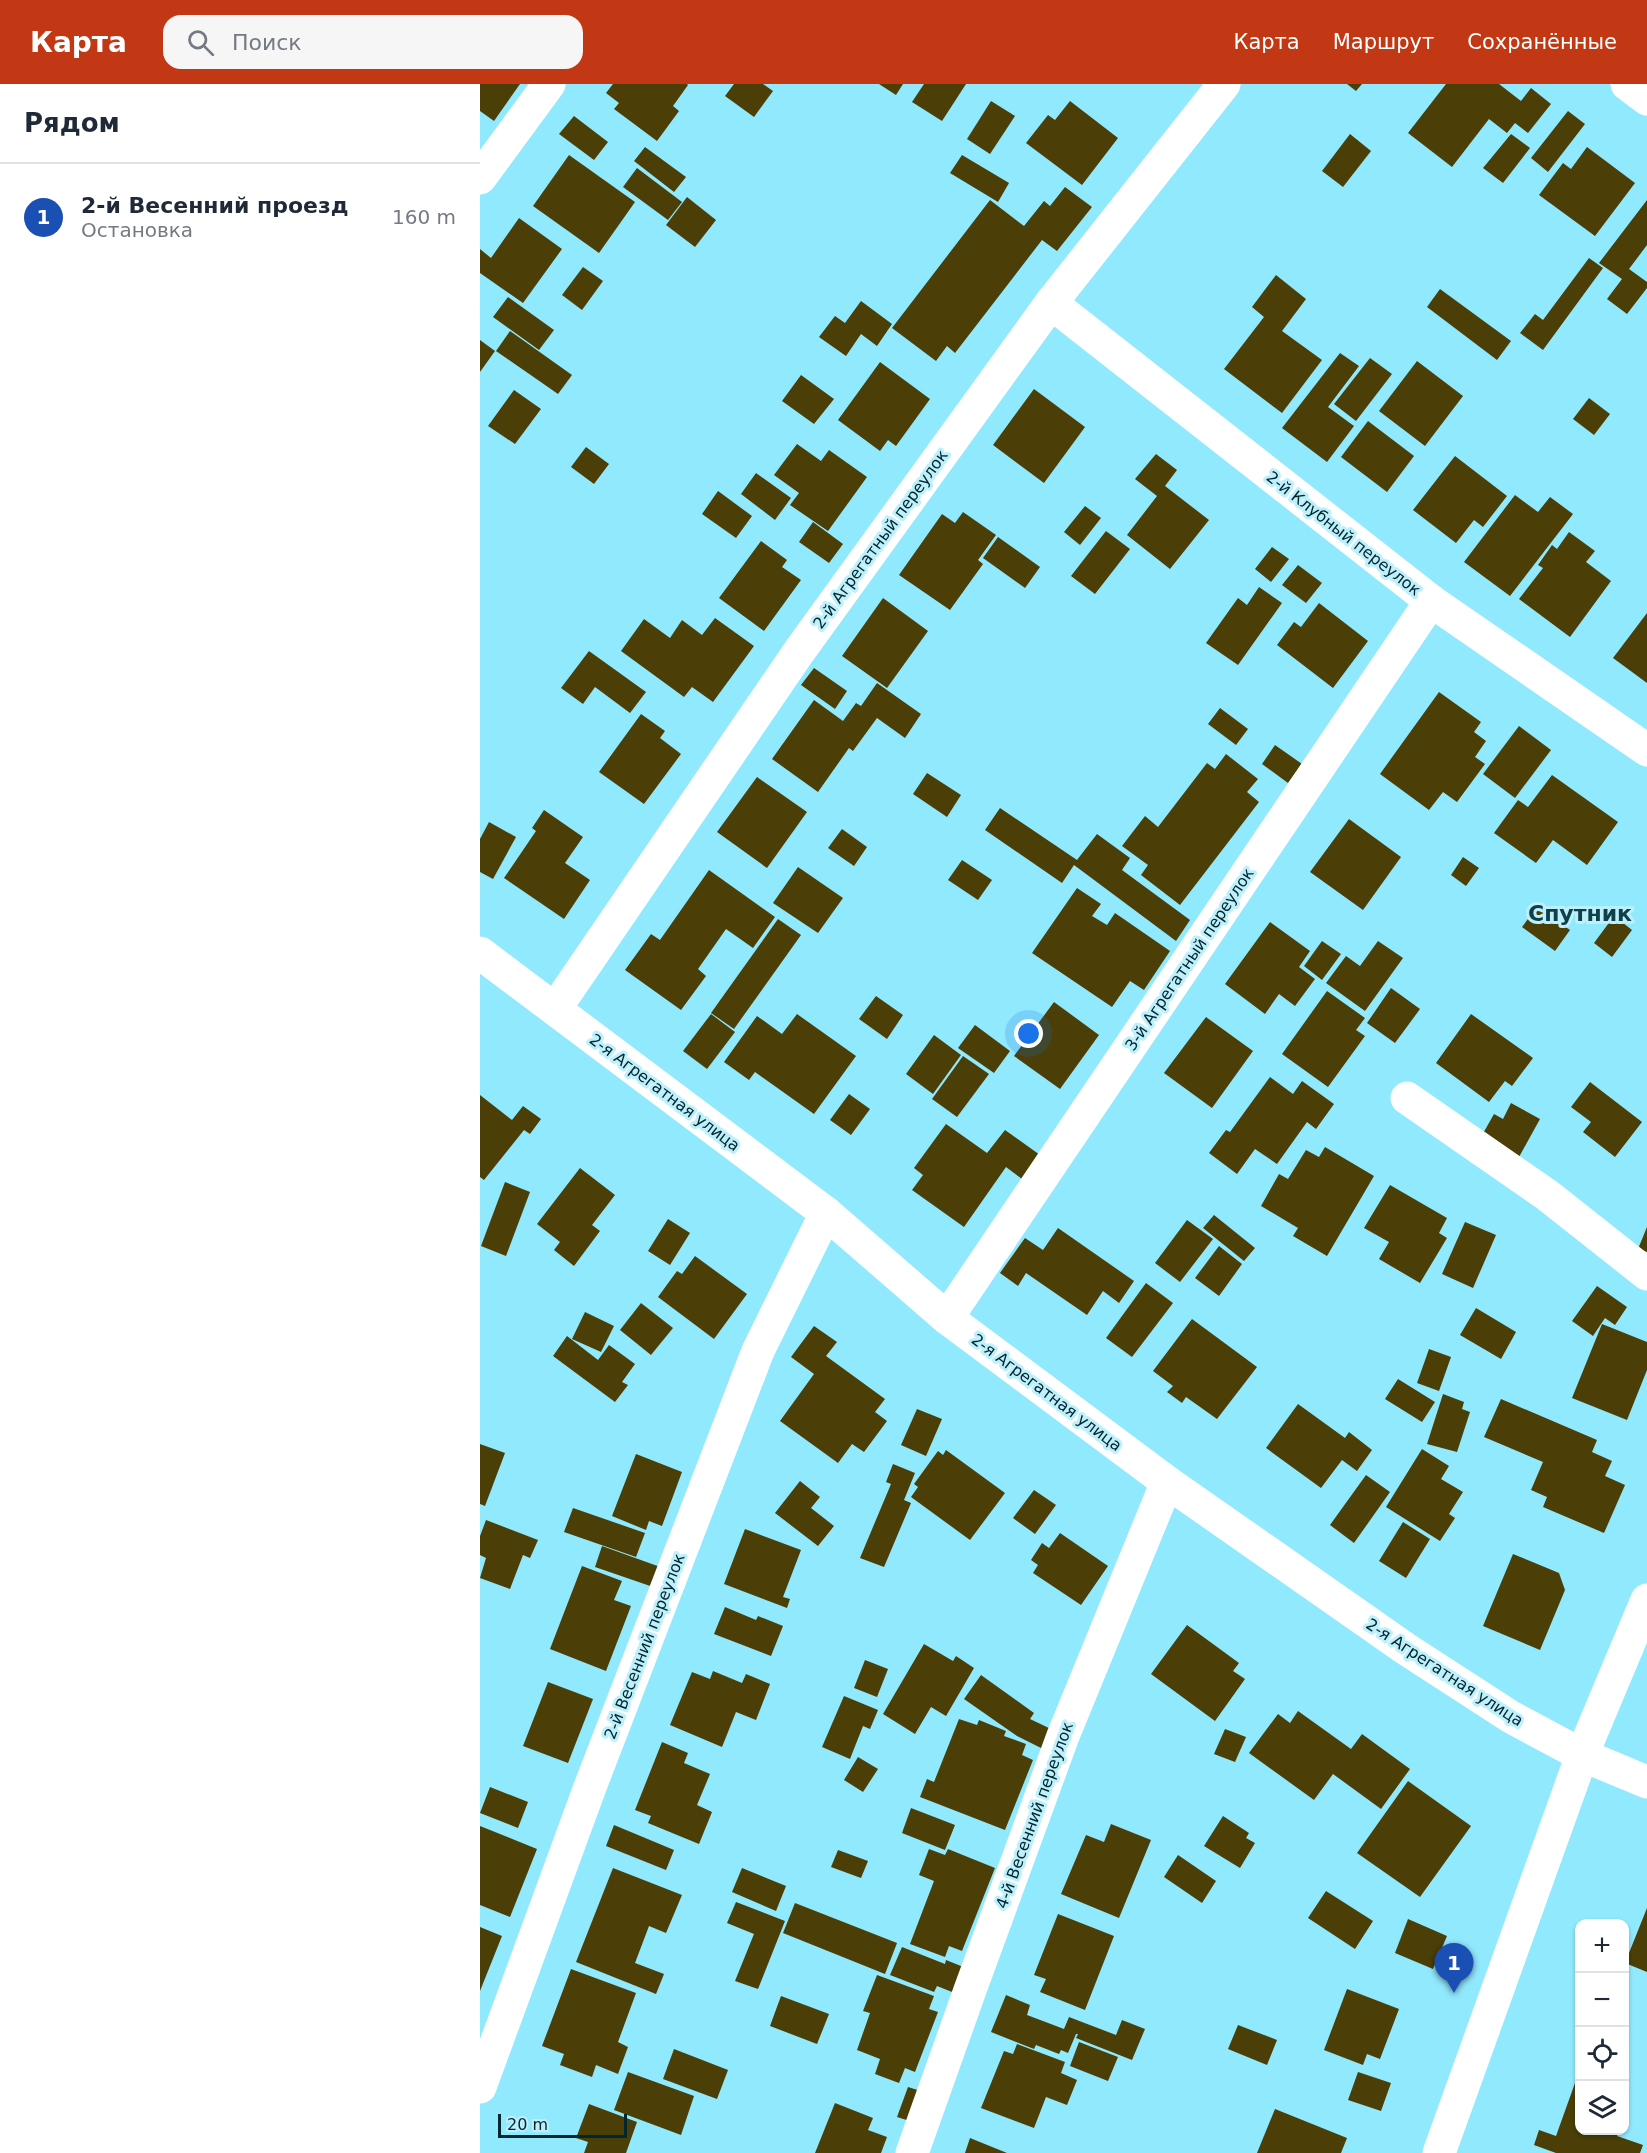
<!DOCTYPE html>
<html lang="ru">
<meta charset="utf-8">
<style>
:root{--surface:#fff;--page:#f6f6f7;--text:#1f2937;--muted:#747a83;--line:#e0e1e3;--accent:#c23815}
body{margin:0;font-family:"DejaVu Sans",sans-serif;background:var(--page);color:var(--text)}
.controls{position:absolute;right:18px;bottom:18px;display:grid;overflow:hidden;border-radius:12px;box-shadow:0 2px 4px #0004}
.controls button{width:54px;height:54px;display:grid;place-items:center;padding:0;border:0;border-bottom:2px solid var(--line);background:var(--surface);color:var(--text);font:30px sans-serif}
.scale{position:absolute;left:18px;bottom:15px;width:129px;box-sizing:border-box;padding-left:6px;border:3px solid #00262e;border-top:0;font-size:16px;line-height:21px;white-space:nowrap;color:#00262e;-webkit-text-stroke:4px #bef0fc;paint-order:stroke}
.you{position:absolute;left:549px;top:950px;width:21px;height:21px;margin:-15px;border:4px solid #fff;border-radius:50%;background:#1a73e8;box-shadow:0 0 0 9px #1a73e833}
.badge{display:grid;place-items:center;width:39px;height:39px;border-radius:50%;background:var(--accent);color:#fff;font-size:20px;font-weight:700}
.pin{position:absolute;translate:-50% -50px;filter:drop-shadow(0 2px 3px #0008)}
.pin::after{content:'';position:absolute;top:32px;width:21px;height:18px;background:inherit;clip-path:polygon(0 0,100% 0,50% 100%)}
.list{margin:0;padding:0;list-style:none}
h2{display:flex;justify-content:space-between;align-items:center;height:78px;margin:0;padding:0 24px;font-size:26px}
h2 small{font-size:20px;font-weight:400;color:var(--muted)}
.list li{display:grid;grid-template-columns:39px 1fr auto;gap:18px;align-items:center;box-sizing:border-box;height:108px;padding:0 24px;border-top:2px solid var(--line)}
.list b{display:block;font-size:22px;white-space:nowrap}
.list p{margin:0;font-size:20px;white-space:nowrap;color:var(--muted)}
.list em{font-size:20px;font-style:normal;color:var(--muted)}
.icon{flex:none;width:33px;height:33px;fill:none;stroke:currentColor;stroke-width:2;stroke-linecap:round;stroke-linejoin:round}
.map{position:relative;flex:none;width:1167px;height:2069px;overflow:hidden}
header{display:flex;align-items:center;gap:36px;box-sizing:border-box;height:84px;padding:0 30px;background:var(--accent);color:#fff}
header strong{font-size:28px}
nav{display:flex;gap:33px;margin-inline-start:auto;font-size:21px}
.search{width:420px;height:54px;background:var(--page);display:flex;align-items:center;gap:15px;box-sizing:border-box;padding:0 21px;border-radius:18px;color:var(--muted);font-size:22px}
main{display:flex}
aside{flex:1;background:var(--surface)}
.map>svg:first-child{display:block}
.building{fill:#4b3e06}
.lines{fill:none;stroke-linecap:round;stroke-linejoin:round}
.minor{stroke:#fff;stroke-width:33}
.labels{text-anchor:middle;stroke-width:6;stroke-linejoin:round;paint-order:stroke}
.street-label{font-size:16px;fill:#00262e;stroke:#bef0fc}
.district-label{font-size:22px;font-weight:bold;fill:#0f404a;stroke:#bef0fc}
</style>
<header>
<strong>Карта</strong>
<div class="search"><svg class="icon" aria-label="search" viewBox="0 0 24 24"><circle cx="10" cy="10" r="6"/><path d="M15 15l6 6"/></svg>Поиск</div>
<nav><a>Карта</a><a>Маршрут</a><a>Сохранённые</a></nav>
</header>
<main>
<aside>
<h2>Рядом<small></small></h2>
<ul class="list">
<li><span class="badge" style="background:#1a4fb4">1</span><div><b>2-й Весенний проезд</b><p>Остановка</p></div><em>160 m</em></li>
</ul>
</aside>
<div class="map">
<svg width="1167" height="2069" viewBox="0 0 1167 2069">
<rect width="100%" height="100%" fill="#91e9fe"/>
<g class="building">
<path d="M0 0H40L14 37 0 27Z"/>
<path d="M133 0H207L208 1 193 22 199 27 177 57 134 25 139 19 126 9Z"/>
<path d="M254 0H283L293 7 274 33 245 12Z"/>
<path d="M399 0H423L416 11Z"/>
<path d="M444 0H486L462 37 432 18Z"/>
<path d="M867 0H882L876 7Z"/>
<path d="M966 0H1019L1041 17 1051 4 1071 20 1048 49 1035 39 1027 49 1009 35 972 83 928 49Z"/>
<path d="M511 17 535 32 510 70 487 55Z"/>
<path d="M590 17 638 54 602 101 546 59 568 31 575 36Z"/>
<path d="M1088 27 1105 40 1068 88 1051 74Z"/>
<path d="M94 32 128 58 114 76 79 50Z"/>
<path d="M870 50 891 67 863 103 842 87Z"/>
<path d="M1031 50 1050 64 1023 99 1003 84Z"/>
<path d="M165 63 206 93 194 108 154 77Z"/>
<path d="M1107 63 1155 99 1115 152 1059 111 1083 79 1091 85Z"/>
<path d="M89 71 155 118 119 169 53 122Z"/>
<path d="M482 71 529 99 518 118 470 89Z"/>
<path d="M157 84 202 118 188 136 143 103Z"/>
<path d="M585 103 612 123 577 167 562 156 475 269 467 262 456 277 412 244 510 116 544 142 564 117 570 122Z"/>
<path d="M207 113 236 136 215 163 186 141Z"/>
<path d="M1167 116V161L1149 185 1167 198V204L1147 230 1127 215 1142 195 1119 179Z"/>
<path d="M39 134 82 165 43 219 0 189V165L11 174Z"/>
<path d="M1109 174 1123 184 1063 266 1040 249 1055 230 1063 236Z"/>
<path d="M103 183 123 197 102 226 82 211Z"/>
<path d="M796 191 826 215 802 247 842 276 802 329 744 285 784 233 772 223Z"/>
<path d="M960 205 1031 257 1017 276 947 223Z"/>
<path d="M28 213 74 246 59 266 13 233Z"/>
<path d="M381 217 412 240 397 262 381 250 366 272 339 253 355 232 365 239Z"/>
<path d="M30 247 92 291 78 310 16 267Z"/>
<path d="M0 256 15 267 0 288Z"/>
<path d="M860 269 879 282 848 323 874 342 847 378 802 344Z"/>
<path d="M890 274 912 290 876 337 854 320Z"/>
<path d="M937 277 983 312 945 362 899 327Z"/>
<path d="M400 278 450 315 416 362 408 356 400 367 358 336Z"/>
<path d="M321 291 354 315 334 340 302 317Z"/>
<path d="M554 305 605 343 564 399 513 361Z"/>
<path d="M34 306 61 325 35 360 8 342Z"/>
<path d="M1109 314 1130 330 1114 351 1093 335Z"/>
<path d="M888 337 934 372 907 408 861 373Z"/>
<path d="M317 360 341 377 349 366 387 393 348 447 310 421 319 409 294 391Z"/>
<path d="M106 363 129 380 114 400 91 383Z"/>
<path d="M676 370 697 386 685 402 729 436 690 485 647 451 677 412 655 395Z"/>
<path d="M975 372 1027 412 1003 443 994 436 976 459 933 426Z"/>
<path d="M276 389 311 414 295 436 261 410Z"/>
<path d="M238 407 272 432 256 454 222 430Z"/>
<path d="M1035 411 1058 428 1070 413 1093 430 1030 512 984 478Z"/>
<path d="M605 422 621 434 600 461 584 448Z"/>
<path d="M483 428 516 451 498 476 503 480 470 526 419 491 462 430 475 439Z"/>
<path d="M333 438 363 460 349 479 319 458Z"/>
<path d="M626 447 650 465 615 510 591 492Z"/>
<path d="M1089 448 1115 467 1106 478 1131 497 1090 553 1039 515 1063 484 1058 481 1072 461 1077 465Z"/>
<path d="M518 453 560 483 545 504 503 474Z"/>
<path d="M281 457 307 476 302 483 321 496 284 547 239 514Z"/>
<path d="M792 463 809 475 791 498 775 485Z"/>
<path d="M818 481 842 499 826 519 802 501Z"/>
<path d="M779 503 802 519 758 581 726 559 758 514 767 521Z"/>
<path d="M403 514 448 547 407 604 362 572Z"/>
<path d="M839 519 888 557 853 604 797 561 814 538 821 543Z"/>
<path d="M1167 529V599L1133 574Z"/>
<path d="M235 534 274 562 233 618 212 603 204 613 141 567 164 535 190 554 202 536 222 551Z"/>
<path d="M109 567 166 608 150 629 115 603 103 620 81 604Z"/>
<path d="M334 584 367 607 355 625 321 601Z"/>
<path d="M397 599 441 630 425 654 397 634 373 667 369 664 338 708 292 675 334 616 363 637 376 619 381 622Z"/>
<path d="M959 608 1001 638 994 648 1006 657 995 673 1005 680 977 718 963 708 949 726 900 690Z"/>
<path d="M740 624 768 645 756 661 728 640Z"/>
<path d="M161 630 185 647 180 654 201 670 164 720 119 688Z"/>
<path d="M1039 642 1071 666 1035 714 1003 690Z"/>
<path d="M795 661 822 680 808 699 782 680Z"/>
<path d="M746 670 778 695 767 708 779 718 700 821 661 791 668 781 642 762 665 732 678 743 727 679 735 685Z"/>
<path d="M447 689 481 711 467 733 433 710Z"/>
<path d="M1072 691 1138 738 1107 781 1073 756 1056 779 1014 749 1038 716 1048 723Z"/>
<path d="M277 693 327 728 287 784 237 748Z"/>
<path d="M520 724 597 776 617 750 650 774 642 786 710 836 696 857 594 781 582 799 505 746Z"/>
<path d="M64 726 103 753 85 779 110 796 84 835 24 794 56 747 52 744Z"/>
<path d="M869 735 921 773 883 826 830 788Z"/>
<path d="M9 738 36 753 13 795 0 788V755Z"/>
<path d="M362 745 387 763 374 782 348 764Z"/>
<path d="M983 773 999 784 986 802 971 791Z"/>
<path d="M482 776 512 796 498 816 468 796Z"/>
<path d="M318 783 363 814 338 849 293 819Z"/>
<path d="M229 786 295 833 273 864 246 845 218 885 226 892 201 926 145 886 171 850 180 856Z"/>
<path d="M597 804 621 820 612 832 627 841 635 829 690 867 664 906 650 897 632 923 552 869Z"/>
<path d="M1057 823 1090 846 1075 867 1042 843Z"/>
<path d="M1134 832 1152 846 1132 873 1114 859Z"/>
<path d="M298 835 321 851 254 945 231 929Z"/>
<path d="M790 838 830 867 819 883 835 895 815 922 799 910 785 930 745 900Z"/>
<path d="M842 857 861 870 842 896 824 882Z"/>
<path d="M898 857 923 874 885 927 846 899 866 872 880 882Z"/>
<path d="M911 904 940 925 915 959 887 939Z"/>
<path d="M847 907 885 934 876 946 885 952 848 1003 802 970Z"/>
<path d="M396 912 423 931 407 955 379 935Z"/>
<path d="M574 918 619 951 580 1005 534 972Z"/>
<path d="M231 930 255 948 227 985 203 967Z"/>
<path d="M317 930 376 972 334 1030 275 988 269 996 244 978 277 932 302 950Z"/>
<path d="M991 930 1053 974 1032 1002 1025 997 1009 1018 956 979Z"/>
<path d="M726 933 773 967 732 1024 684 989Z"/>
<path d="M495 941 530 967 514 989 478 964Z"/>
<path d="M454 951 481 971 453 1010 426 990Z"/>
<path d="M483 972 509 990 477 1033 452 1015Z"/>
<path d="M790 993 813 1010 822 997 854 1020 836 1045 827 1038 797 1080 775 1065 757 1090 729 1069 746 1046 750 1048Z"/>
<path d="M1110 998 1162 1038 1135 1073 1103 1048 1111 1038 1091 1023Z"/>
<path d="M369 1010 390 1025 371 1051 350 1036Z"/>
<path d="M0 1011 32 1036 43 1022 61 1035 50 1050 44 1046 4 1096 0 1093Z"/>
<path d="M1031 1019 1060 1035 1039 1073 1001 1053 1014 1030 1023 1035Z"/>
<path d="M466 1040 507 1069 525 1046 560 1071 542 1095 526 1083 484 1143 432 1106 443 1091 434 1084Z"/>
<path d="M845 1063 894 1092 847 1172 813 1152 818 1144 781 1122 799 1090 808 1095 826 1066 839 1073Z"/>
<path d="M100 1084 135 1111 112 1141 120 1147 94 1182 74 1166 80 1158 57 1140Z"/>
<path d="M25 1098 50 1108 26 1172 1 1162Z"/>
<path d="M910 1101 967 1134 959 1149 967 1154 940 1199 899 1175 909 1158 884 1144Z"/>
<path d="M734 1131 775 1164 764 1177 723 1144Z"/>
<path d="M188 1135 210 1149 190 1181 168 1167Z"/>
<path d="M707 1136 733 1155 700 1198 675 1179Z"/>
<path d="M985 1138 1016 1151 993 1204 962 1190Z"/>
<path d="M1167 1143V1168L1158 1165Z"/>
<path d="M578 1144 654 1197 639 1219 623 1207 607 1231 546 1189 538 1202 520 1189 545 1154 563 1166Z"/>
<path d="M739 1162 762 1180 739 1212 715 1194Z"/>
<path d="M215 1172 267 1210 234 1255 178 1213 197 1187 202 1190Z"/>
<path d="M666 1199 693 1219 652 1273 626 1254Z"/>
<path d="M1117 1202 1147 1223 1135 1241 1125 1234 1113 1252 1092 1237Z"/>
<path d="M161 1219 193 1244 171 1271 140 1246Z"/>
<path d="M996 1224 1036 1248 1021 1275 980 1251Z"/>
<path d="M105 1228 134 1242 121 1268 92 1255Z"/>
<path d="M712 1235 777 1283 737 1335 706 1313 702 1319 687 1308 693 1302 673 1287Z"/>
<path d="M1122 1240 1167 1258V1286L1147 1336 1092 1314Z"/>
<path d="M334 1242 357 1258 346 1272 405 1315 395 1328 407 1337 384 1368 372 1360 358 1379 300 1337 334 1290 311 1273Z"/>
<path d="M87 1252 118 1276 129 1261 155 1280 142 1298 148 1301 135 1318 73 1272Z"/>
<path d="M949 1265 971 1273 959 1307 937 1299Z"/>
<path d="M918 1295 955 1318 942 1338 905 1315Z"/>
<path d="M963 1310 984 1318 982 1325 990 1328 977 1368 947 1360Z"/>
<path d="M1021 1315 1117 1356 1112 1368 1132 1377 1125 1392 1145 1401 1124 1449 1063 1423 1067 1413 1051 1406 1063 1378 1004 1353Z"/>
<path d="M818 1320 865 1354 869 1348 892 1366 877 1387 862 1376 841 1404 786 1364Z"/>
<path d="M437 1325 462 1335 446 1372 421 1361Z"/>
<path d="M0 1360 25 1369 5 1422 0 1420Z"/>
<path d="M942 1365 969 1382 961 1395 983 1408 969 1430 975 1434 960 1457 906 1423Z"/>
<path d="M466 1366 525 1409 490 1456 431 1413 438 1403 434 1400 458 1367 463 1371Z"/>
<path d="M156 1370 202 1388 182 1442 169 1437 166 1446 132 1432Z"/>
<path d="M413 1380 435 1389 424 1416 431 1419 404 1483 380 1474 411 1400 406 1398Z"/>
<path d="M886 1391 910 1408 874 1459 850 1441Z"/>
<path d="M320 1397 340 1413 331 1424 354 1442 338 1462 295 1429Z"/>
<path d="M554 1406 576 1421 555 1450 533 1434Z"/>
<path d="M93 1424 165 1449 156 1473 84 1448Z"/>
<path d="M6 1436 58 1456 50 1474 43 1471 30 1505 0 1494 6 1474 0 1471V1452Z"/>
<path d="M923 1438 950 1455 926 1494 899 1477Z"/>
<path d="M265 1445 321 1466 303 1513 310 1515 307 1524 244 1500Z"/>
<path d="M580 1449 628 1482 601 1521 553 1489 558 1481 551 1476 562 1459 569 1464Z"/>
<path d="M122 1462 183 1484 176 1504 115 1483Z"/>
<path d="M1033 1470 1079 1489 1085 1506 1060 1566 1003 1542Z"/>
<path d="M102 1482 142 1497 134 1516 151 1522 126 1587 70 1565Z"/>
<path d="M245 1523 276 1536 278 1532 303 1542 291 1572 234 1550Z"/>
<path d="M707 1541 759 1579 753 1587 765 1595 735 1637 671 1590Z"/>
<path d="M444 1560 473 1577 476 1572 494 1584 466 1632 451 1623 435 1650 403 1630Z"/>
<path d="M385 1576 408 1585 397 1613 374 1604Z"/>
<path d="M233 1587 262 1599 266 1590 290 1600 276 1636 256 1628 242 1663 190 1641 212 1588 230 1595Z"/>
<path d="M501 1591 554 1629 550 1635 571 1645 563 1665 537 1652 484 1615Z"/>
<path d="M68 1598 113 1615 88 1679 43 1662Z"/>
<path d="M364 1612 398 1626 390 1645 383 1642 370 1675 342 1663Z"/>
<path d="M818 1627 871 1665 882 1650 930 1685 901 1725 853 1690 834 1716 769 1669 798 1630 810 1639Z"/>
<path d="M479 1635 497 1641 499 1636 526 1647 524 1652 546 1660 542 1671 553 1676 525 1746 440 1713 447 1695 454 1698Z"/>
<path d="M745 1645 766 1653 755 1678 734 1670Z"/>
<path d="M182 1658 208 1669 204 1679 230 1690 217 1721 232 1728 219 1760 168 1739 171 1732 155 1726Z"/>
<path d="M378 1673 398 1685 383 1708 364 1696Z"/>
<path d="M928 1697 991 1742 940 1813 877 1769Z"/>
<path d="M10 1703 48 1718 38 1744 0 1729Z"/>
<path d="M431 1724 475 1741 465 1766 422 1749Z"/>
<path d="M743 1732 769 1749 766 1754 775 1759 760 1784 724 1762Z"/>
<path d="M631 1740 671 1756 639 1834 581 1810 606 1751 624 1758Z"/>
<path d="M134 1741 194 1766 186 1786 126 1762Z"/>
<path d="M0 1742 57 1765 30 1833 0 1821Z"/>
<path d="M449 1765 465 1771 468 1765 515 1784 482 1867 469 1862 465 1873 430 1860 454 1797 439 1791Z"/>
<path d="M358 1766 388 1777 381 1794 351 1783Z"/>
<path d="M698 1771 736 1797 722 1819 684 1793Z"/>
<path d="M133 1784 202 1811 186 1849 169 1842 155 1879 184 1890 176 1910 96 1878Z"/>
<path d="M262 1784 306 1802 296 1827 252 1808Z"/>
<path d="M846 1807 893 1837 875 1865 828 1834Z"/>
<path d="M256 1818 305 1837 278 1905 255 1897 274 1850 247 1839Z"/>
<path d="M315 1819 417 1859 405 1890 303 1849Z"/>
<path d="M1167 1824V1888L1145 1879Z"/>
<path d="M578 1830 634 1852 605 1926 560 1908 566 1895 554 1891Z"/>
<path d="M928 1835 967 1852 953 1885 915 1869Z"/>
<path d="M0 1843 22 1852 0 1907Z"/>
<path d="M422 1863 465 1880 466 1876 491 1886 482 1912 457 1902 454 1908 410 1891Z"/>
<path d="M91 1885 156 1909 138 1958 148 1963 138 1990 116 1981 112 1993 80 1981 84 1970 62 1962Z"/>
<path d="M397 1891 454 1912 449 1925 458 1928 435 1988 425 1984 419 1999 395 1990 400 1975 377 1966 390 1929 383 1927Z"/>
<path d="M867 1905 919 1925 900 1975 887 1970 883 1981 844 1966Z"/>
<path d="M526 1911 550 1921 547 1931 584 1945 589 1933 636 1951 642 1936 665 1945 652 1976 596 1954 598 1950H596L588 1969 581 1966 579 1970 556 1961 554 1965 511 1948Z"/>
<path d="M301 1912 349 1930 337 1960 290 1942Z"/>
<path d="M758 1941 797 1956 787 1981 748 1965Z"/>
<path d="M599 1958 638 1973 628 1997 590 1982Z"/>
<path d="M537 1960 585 1978 581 1989 597 1996 587 2021 566 2013 554 2044 501 2024 524 1967 533 1970Z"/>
<path d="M194 1965 248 1986 237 2015 183 1995Z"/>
<path d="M148 1988 214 2012 201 2051 134 2026Z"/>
<path d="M878 1988 911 1999 901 2027 868 2016Z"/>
<path d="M1095 1999 1100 2001V2046H1139L1137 2052 1163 2061 1160 2069H1076L1054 2061 1059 2046 1076 2052Z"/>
<path d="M428 2003 444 2008 433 2038 417 2033Z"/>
<path d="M355 2019 393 2034 388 2046 407 2053 401 2069H335Z"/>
<path d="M109 2020 157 2038 146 2069H104L108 2058 96 2054Z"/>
<path d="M795 2025 867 2054 861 2069H777Z"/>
<path d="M490 2054 527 2069H485Z"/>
</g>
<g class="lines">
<g class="minor">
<path d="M1147 0 1167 15"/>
<path d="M0 94 69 0"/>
<path d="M571 219 951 517 1167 666"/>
<path d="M0 869 346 1129 467 1234 687 1398 926 1565 1031 1633 1102 1671 1167 1698"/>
<path d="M75 925 318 569 571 219 744 0"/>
<path d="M927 1014 1067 1111 1167 1190"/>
<path d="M467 1234 951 517"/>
<path d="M0 2003 110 1703 278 1267 346 1129"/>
<path d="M432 2069 490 1906 583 1652 687 1398"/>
<path d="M959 2069 1102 1671 1167 1516"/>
</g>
</g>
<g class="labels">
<g class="street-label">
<text transform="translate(864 449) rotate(38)" y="6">2-й Клубный переулок</text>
<text transform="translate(400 455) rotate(-54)" y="6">2-й Агрегатный переулок</text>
<text transform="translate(709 875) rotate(-56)" y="6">3-й Агрегатный переулок</text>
<text transform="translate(185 1008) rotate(37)" y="6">2-я Агрегатная улица</text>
<text transform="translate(567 1308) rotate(37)" y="6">2-я Агрегатная улица</text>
<text transform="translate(164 1562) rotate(-69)" y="6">2-й Весенний переулок</text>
<text transform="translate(965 1588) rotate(33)" y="6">2-я Агрегатная улица</text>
<text transform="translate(554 1731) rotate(-70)" y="6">4-й Весенний переулок</text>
</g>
<g class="district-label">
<text x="1100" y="837">Спутник</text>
</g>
</g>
</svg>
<div class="controls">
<button>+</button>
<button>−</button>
<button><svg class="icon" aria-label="locate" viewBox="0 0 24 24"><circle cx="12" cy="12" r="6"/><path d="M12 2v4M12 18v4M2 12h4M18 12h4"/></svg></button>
<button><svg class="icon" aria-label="layers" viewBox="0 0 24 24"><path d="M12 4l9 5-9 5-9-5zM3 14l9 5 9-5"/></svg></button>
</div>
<div class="scale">20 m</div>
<div class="you"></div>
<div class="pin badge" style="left:974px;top:1909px;background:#1a4fb4">1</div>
</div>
</main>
